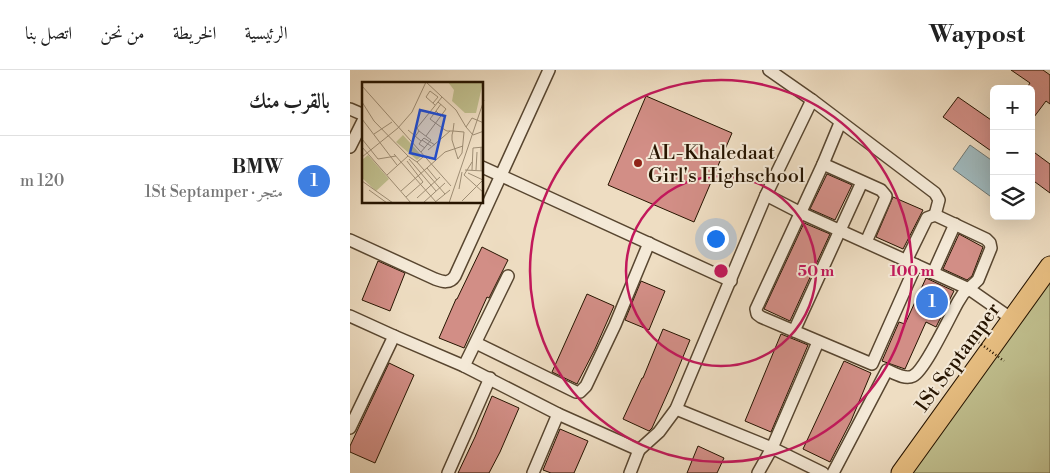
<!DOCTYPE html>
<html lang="ar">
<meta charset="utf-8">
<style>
:root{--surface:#fff;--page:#f2f2f2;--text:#222;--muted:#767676;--line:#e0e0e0;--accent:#8f2418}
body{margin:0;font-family:"Libre Bodoni",Amiri,serif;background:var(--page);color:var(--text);direction:rtl}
.controls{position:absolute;right:15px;top:15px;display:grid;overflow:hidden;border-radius:8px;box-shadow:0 5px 20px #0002}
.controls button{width:45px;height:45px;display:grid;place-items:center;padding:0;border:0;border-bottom:1px solid var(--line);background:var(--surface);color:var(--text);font:25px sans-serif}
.you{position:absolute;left:365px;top:168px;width:18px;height:18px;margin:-12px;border:4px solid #fff;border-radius:50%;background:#1a73e8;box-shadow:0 0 0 8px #1a73e833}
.badge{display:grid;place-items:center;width:32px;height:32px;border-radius:50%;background:var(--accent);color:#fff;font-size:16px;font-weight:700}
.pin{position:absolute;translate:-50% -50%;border:2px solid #fff;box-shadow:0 1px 5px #0006}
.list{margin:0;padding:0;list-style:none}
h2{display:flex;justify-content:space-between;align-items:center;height:65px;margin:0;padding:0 20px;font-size:21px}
h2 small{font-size:16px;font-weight:400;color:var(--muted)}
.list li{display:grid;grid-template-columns:32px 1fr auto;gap:15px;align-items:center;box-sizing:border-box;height:90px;padding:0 20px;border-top:1px solid var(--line)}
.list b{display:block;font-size:19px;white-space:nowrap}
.list p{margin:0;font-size:16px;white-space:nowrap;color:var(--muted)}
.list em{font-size:16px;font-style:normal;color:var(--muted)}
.icon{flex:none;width:28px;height:28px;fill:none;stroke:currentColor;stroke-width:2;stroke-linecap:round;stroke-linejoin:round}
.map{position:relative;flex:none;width:700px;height:403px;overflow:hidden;direction:ltr}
header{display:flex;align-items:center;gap:30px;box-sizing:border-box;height:70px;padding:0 25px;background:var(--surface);border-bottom:1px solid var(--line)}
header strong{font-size:24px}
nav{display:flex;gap:28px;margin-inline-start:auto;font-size:18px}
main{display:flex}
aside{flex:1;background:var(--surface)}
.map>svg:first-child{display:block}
.green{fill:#c0bf8e;stroke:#736a47}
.water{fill:#9fb9be;stroke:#6f7772}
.building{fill:#d28e86;stroke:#261400}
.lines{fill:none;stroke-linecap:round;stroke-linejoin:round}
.street-casing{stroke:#584630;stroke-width:14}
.primary-casing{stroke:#261400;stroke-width:21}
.street{stroke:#f4e9d7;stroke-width:11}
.primary{stroke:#e7be81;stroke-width:19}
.path-bridge{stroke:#261400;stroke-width:2.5;stroke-dasharray:1 2.5;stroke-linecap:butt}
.ring{fill:none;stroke:#c2185b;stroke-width:2.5}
.poi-dot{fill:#8f2418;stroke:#f4e9d7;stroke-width:2}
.labels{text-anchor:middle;stroke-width:4;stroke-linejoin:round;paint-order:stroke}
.poi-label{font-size:20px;fill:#261400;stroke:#f4e9d7;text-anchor:start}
.street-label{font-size:20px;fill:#261400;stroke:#f4e9d7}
.inset-road{fill:none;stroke:#9e8d74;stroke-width:1}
.view{fill:#1d4ed8;fill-opacity:0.15;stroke:#1d4ed8;stroke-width:2.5}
.inset-edge{fill:none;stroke:#261400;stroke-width:2.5}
.centre{fill:#c2185b;stroke:#f4e9d7;stroke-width:2.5}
.ring-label{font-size:15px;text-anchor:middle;font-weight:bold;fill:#c2185b;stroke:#f4e9d7;stroke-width:4;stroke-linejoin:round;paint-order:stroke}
</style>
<header>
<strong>Waypost</strong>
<nav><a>الرئيسية</a><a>الخريطة</a><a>من نحن</a><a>اتصل بنا</a></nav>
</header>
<main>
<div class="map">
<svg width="700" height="403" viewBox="0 0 700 403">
<rect width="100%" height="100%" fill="#eeddc2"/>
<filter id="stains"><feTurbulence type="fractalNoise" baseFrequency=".004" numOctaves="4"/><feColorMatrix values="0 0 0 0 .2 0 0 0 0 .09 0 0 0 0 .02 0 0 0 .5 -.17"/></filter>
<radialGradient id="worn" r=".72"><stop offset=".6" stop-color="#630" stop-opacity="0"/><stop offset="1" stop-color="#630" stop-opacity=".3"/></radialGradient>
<path class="green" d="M700 205V403H562Z"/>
<path class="water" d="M620 75 644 92V129L603 99Z"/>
<g class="building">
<path d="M661 0H693L700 5V34L696 31 681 51V19H676L680 13Z"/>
<path d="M296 26 382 63 344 152 258 115Z"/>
<path d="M608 27 644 52V83L593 47Z"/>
<path d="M681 80 700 94V123L681 109Z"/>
<path d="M477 104 502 115 485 150 460 139Z"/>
<path d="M543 127 573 140 553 179 526 167Z"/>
<path d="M454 153 480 164 440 251 414 239Z"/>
<path d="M609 164 633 177 622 206 617 210 593 199Z"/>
<path d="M132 177 158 190 139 228 137 227 114 278 89 268 106 229H107Z"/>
<path d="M28 191 55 203 40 241 12 230Z"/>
<path d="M576 208 604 221 586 257 576 252 555 299 532 291 549 252 555 254Z"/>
<path d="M291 211 315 221 299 260 275 250Z"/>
<path d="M237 224 264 236 245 279 227 314 202 302Z"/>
<path d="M313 259 340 270 323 311 302 358 299 361 273 349 292 308H293Z"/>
<path d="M431 264 458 275 421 362 395 351Z"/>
<path d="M494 291 521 303 501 351 480 392 453 379Z"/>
<path d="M39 293 64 305 25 393 0 382V376Z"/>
<path d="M142 326 169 338 150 382 139 403H108L125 367Z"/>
<path d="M210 359 238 371 224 403H201L193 400Z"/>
<path d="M348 376 374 388 367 403H337Z"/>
</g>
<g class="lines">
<g class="street-casing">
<g id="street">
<path d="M419 0 462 30 585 123 589 130 585 145"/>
<path d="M0 39 14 45"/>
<path d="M0 77 14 49"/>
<path d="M473 94 531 120 536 126 535 129 516 172"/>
<path d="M132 97 381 211"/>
<path d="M512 112 444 261 522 294 566 195"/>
<path d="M416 125 462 30"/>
<path d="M0 170 85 209C93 212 100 214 105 206L199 0"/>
<path d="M583 203 605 154"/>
<path d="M0 246 44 266 114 296 208 344 289 380 309 362 326 339 416 125 451 143 619 219 662 249"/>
<path d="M444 261 411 247 407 244 406 239 473 94 490 53"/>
<path d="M126 273 226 322H230L236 316 265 255 299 173"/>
<path d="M114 296 158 206"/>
<path d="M326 339 422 378 473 403"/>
<path d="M0 358 44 266"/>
<path d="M98 403 140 308"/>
<path d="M183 403 208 344"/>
<path d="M280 403 289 380"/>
<path d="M408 403 422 378 468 272"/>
<path d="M483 403 537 300C544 303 555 310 563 306 575 300 600 246 608 232L613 224 628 210 641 178 640 173 636 169 585 145 577 148 556 191"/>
</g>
</g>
<g class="primary-casing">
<path id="primary" d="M551 403 700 196"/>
</g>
<use href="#street" class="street"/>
<use href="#primary" class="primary"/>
<path class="path-bridge" d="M620 266 654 291"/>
</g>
<g class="ring">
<circle cx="371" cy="201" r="95"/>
<circle cx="371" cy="201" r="191"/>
</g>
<circle class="poi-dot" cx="288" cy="93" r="5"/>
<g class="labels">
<g class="poi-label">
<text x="298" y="89">AL-Khaledaat<tspan x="298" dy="23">Girl's Highschool</tspan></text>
</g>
<g class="street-label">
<text transform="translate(607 287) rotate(-54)" y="7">1St Septamper</text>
</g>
</g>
<g transform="translate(12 12)">
<rect width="121" height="121" fill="#eeddc2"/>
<path d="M86 0H121L114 31H103L90 19 92 8ZM41 53 60 74 55 78 34 60ZM6 73 27 97 14 109 0 96V78Z" fill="#c0bf8e"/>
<path class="inset-road" d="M64 0 94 28 104 45M0 4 89 104M0 20 12 39 46 74 55 80 61 75M71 21 76 15 68 9 64 15 73 23M79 22 74 29 79 34M74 29 68 37 83 48 85 49H91L102 50 100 71 96 77 90 58V53L91 49 92 41M0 37 35 83M122 41 110 36 104 45 111 53 122 49M36 46 50 30 64 0M46 48 59 59M57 49 69 58 59 70M12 52 30 40M64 54 84 27 76 20M0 57 16 77M60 58 62 56 73 63M50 59 57 49 55 46 80 15M0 65 49 121M63 66 57 62 60 58 69 64M66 68 88 49M32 72 74 120M0 75 36 46M16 77 34 74M47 77 74 109M55 80 83 112M110 80 102 93 122 111M65 86 75 98M103 88 122 89M110 88 111 66 122 65M114 88 115 70M119 89V65M106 91 121 98M25 93 46 74M0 99 31 121M97 107 100 90M7 108 25 121M39 109 83 70 101 64M44 115 61 100 45 79M55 116 78 95M100 119 122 97M61 121 83 101M72 121 88 108M87 121 122 18"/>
<path class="view" d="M58 28 83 34 73 77 48 71Z"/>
<rect width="121" height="121" class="inset-edge"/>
</g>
<circle cx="371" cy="201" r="8" class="centre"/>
<g class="ring-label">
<text x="466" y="206">50 m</text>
<text x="562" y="206">100 m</text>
</g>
<rect width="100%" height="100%" filter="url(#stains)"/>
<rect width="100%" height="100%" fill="url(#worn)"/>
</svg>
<div class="controls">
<button>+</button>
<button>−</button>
<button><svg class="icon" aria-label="layers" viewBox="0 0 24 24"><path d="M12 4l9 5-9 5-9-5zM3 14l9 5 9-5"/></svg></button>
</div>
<div class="you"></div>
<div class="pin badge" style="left:582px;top:232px;background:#3f7fe0">1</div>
</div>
<aside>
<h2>بالقرب منك<small></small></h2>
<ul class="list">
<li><span class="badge" style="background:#3f7fe0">1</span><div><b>BMW</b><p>متجر · 1St Septamper</p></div><em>120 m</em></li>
</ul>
</aside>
</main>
